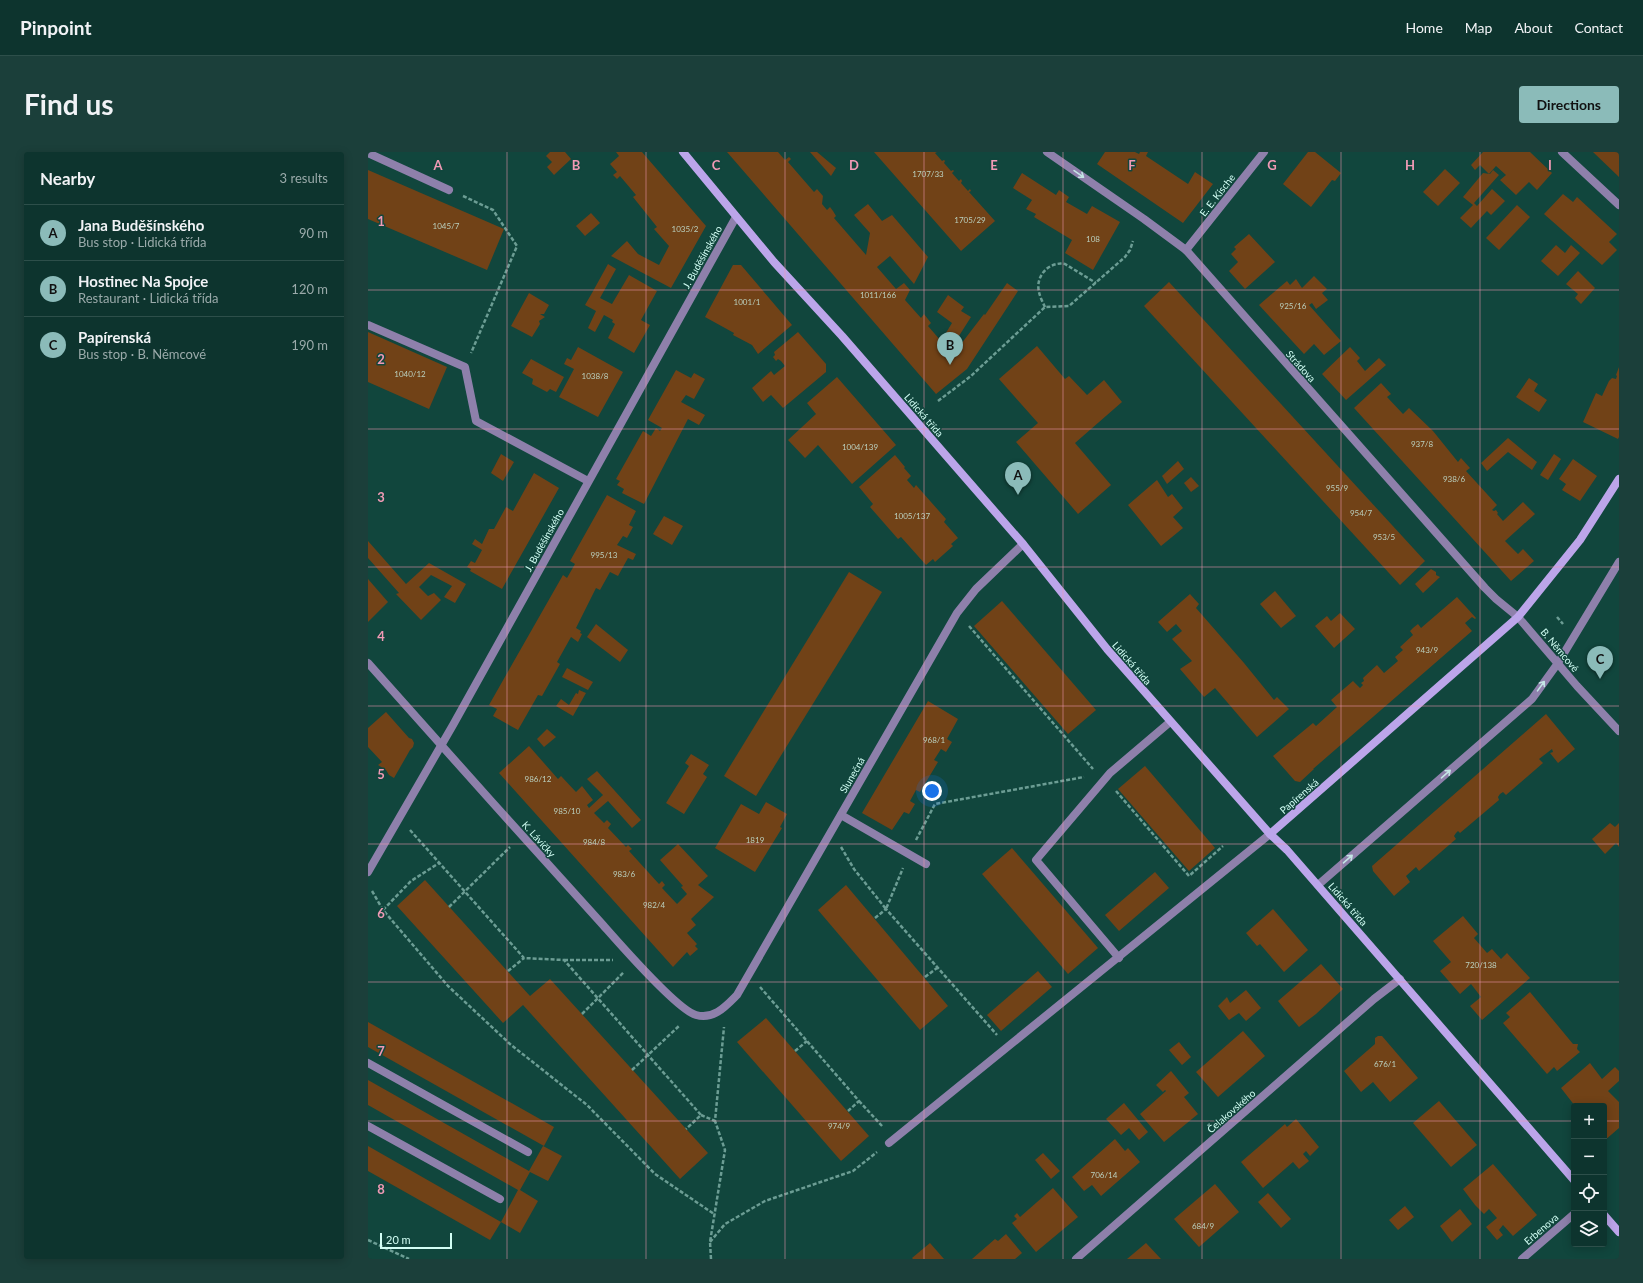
<!DOCTYPE html>
<meta charset="utf-8">
<style>
:root{--surface:#0d342e;--page:#1b3f3a;--text:#f1f3f6;--muted:#9aaaaa;--line:#2d4f4a;--accent:#8bbbb9}
body{margin:0;font-family:Lato,sans-serif;background:var(--page);color:var(--text)}
.controls{position:absolute;right:12px;bottom:12px;display:grid;overflow:hidden;border-radius:4px;box-shadow:0 2px 10px #0003}
.controls button{width:36px;height:36px;display:grid;place-items:center;padding:0;border:0;border-bottom:1px solid var(--line);background:var(--surface);color:var(--text);font:20px sans-serif}
.scale{position:absolute;left:12px;bottom:10px;width:72px;box-sizing:border-box;padding-left:4px;border:2px solid #d2fef4;border-top:0;font-size:11px;line-height:14px;white-space:nowrap;color:#d2fef4;-webkit-text-stroke:3px #11463d;paint-order:stroke}
.you{position:absolute;left:564px;top:639px;width:14px;height:14px;margin:-10px;border:3px solid #fff;border-radius:50%;background:#1a73e8;box-shadow:0 0 0 6px #1a73e833}
.badge{display:grid;place-items:center;width:26px;height:26px;border-radius:50%;background:var(--accent);color:#111;font-size:13px;font-weight:700}
.pin{position:absolute;translate:-50% -33px;filter:drop-shadow(0 1px 2px #0008)}
.pin::after{content:'';position:absolute;top:21px;width:14px;height:12px;background:inherit;clip-path:polygon(0 0,100% 0,50% 100%)}
.list{margin:0;padding:0;list-style:none}
h2{display:flex;justify-content:space-between;align-items:center;height:52px;margin:0;padding:0 16px;font-size:17px}
h2 small{font-size:13px;font-weight:400;color:var(--muted)}
.list li{display:grid;grid-template-columns:26px 1fr auto;gap:12px;align-items:center;box-sizing:border-box;height:56px;padding:0 16px;border-top:1px solid var(--line)}
.list b{display:block;font-size:15px;white-space:nowrap}
.list p{margin:0;font-size:13px;white-space:nowrap;color:var(--muted)}
.list em{font-size:13px;font-style:normal;color:var(--muted)}
.icon{flex:none;width:22px;height:22px;fill:none;stroke:currentColor;stroke-width:2;stroke-linecap:round;stroke-linejoin:round}
.map{position:relative;flex:none;width:1251px;height:1107px;overflow:hidden;border-radius:4px}
header{display:flex;align-items:center;gap:24px;box-sizing:border-box;height:56px;padding:0 20px;background:var(--surface);border-bottom:1px solid var(--line)}
header strong{font-size:19px}
nav{display:flex;gap:22px;margin-inline-start:auto;font-size:14px}
.intro{display:flex;align-items:center;justify-content:space-between;box-sizing:border-box;height:96px;padding:0 24px}
h1{margin:0;font-size:28px}
.button{padding:10px 18px;border-radius:4px;background:var(--accent);color:#111;font-size:14px;font-weight:700}
main{display:flex;gap:24px;padding:0 24px}
aside{flex:1;background:var(--surface);border-radius:4px;box-shadow:0 2px 10px #0003}
.map>svg:first-child{display:block}
.building{fill:#714217}
.lines{fill:none;stroke-linecap:round;stroke-linejoin:round}
.path{stroke:#6c9d94;stroke-width:2.5;stroke-dasharray:4 2;stroke-linecap:butt}
.lane{stroke:#8e80ab;stroke-width:8}
.street{stroke:#8e80ab;stroke-width:8}
.secondary{stroke:#bca5ea;stroke-width:8}
.oneway{stroke:#c4e5e5}
.grid{fill:none;stroke:#f09ab5;stroke-width:1;stroke-opacity:0.55}
.labels{text-anchor:middle;stroke-width:3;stroke-linejoin:round;paint-order:stroke}
.number-label{font-size:8px;fill:#bacfbd}
.street-label{font-size:10px;fill:#d2fef4;stroke:#11463d}
.grid-label{font-size:13px;text-anchor:middle;font-weight:bold;fill:#f09ab5;stroke:#11463d;stroke-width:3;stroke-linejoin:round;paint-order:stroke}
</style>
<header>
<strong>Pinpoint</strong>
<nav><a>Home</a><a>Map</a><a>About</a><a>Contact</a></nav>
</header>
<div class="intro"><h1>Find us</h1><a class="button">Directions</a></div>
<main>
<aside>
<h2>Nearby<small>3 results</small></h2>
<ul class="list">
<li><span class="badge">A</span><div><b>Jana Buděšínského</b><p>Bus stop · Lidická třída</p></div><em>90 m</em></li>
<li><span class="badge">B</span><div><b>Hostinec Na Spojce</b><p>Restaurant · Lidická třída</p></div><em>120 m</em></li>
<li><span class="badge">C</span><div><b>Papírenská</b><p>Bus stop · B. Němcové</p></div><em>190 m</em></li>
</ul>
</aside>
<div class="map">
<svg width="1251" height="1107" viewBox="0 0 1251 1107">
<rect width="100%" height="100%" fill="#11463d"/>
<g class="building">
<path d="M182 0H197L203 7 186 23 179 15 184 10 178 4Z"/>
<path d="M248 0H274L338 74 303 136 243 104 259 89 270 102 291 113 301 94 286 77 289 75 265 45 268 43 252 24 249 27 245 23 249 20 242 12 251 4Z"/>
<path d="M359 0H410L417 8 421 5 423 7 420 10 446 40 449 37 455 44 454 52 459 58 462 55 465 59 468 64 466 66 498 103 502 81 486 63 500 52 514 69 524 63 560 105 546 132 522 104 509 115 528 137 536 131 542 138 537 148 553 166 556 162 563 171 560 174 573 189 584 171 569 160 580 143 596 155 593 159 603 165 589 187 593 192 616 162 617 163 639 131 650 139 599 217 568 242Z"/>
<path d="M442 0H449L468 16 463 24Z"/>
<path d="M506 0H569L567 1 574 9 576 8 577 9 576 11 583 19 585 18 586 19 584 21 591 29 593 27 594 29 593 31 600 39 602 37 603 39 601 40 627 69 593 99Z"/>
<path d="M737 0H767L771 2 772 0H780L778 4 820 32 827 20 845 32 815 71 729 12Z"/>
<path d="M940 0H947L973 21 967 29 964 28 943 55 915 32Z"/>
<path d="M1115 0H1162L1184 21 1169 38 1161 30 1148 43 1132 28 1138 23 1128 14 1121 22 1112 13 1107 18 1103 13Z"/>
<path d="M1225 0H1251V25Z"/>
<path d="M1077 17 1092 31 1070 54 1055 40Z"/>
<path d="M0 18 136 77 119 118 0 67Z"/>
<path d="M1125 18 1131 23 1106 51 1109 54 1124 37 1137 49 1123 63 1119 59 1103 76 1092 66 1105 53 1095 45 1115 21 1122 22Z"/>
<path d="M654 21 688 43 691 38 701 45 698 50 719 62 724 54 752 70 725 118 697 101 704 88 666 65 668 62 658 57 664 48 645 36Z"/>
<path d="M1195 42 1205 50 1209 45 1249 82 1241 90 1249 98 1234 113 1176 62Z"/>
<path d="M1149 53 1162 65 1131 98 1118 86Z"/>
<path d="M223 61 232 71 217 84 208 74Z"/>
<path d="M881 82 907 110 877 137 861 119 870 110 863 102 868 97 866 95Z"/>
<path d="M1188 93 1197 101 1203 93 1212 101 1190 124 1173 109Z"/>
<path d="M240 112 248 117 232 146 244 152 261 123 289 139 273 168 282 173 266 201 240 186 247 172 244 170 245 168 236 163 227 180 220 176 228 159 217 153 224 141 229 144 224 141Z"/>
<path d="M365 113H373L424 173 390 202 384 193 365 183 366 181 337 165Z"/>
<path d="M1210 119 1227 136 1213 152 1207 146 1210 142 1198 132Z"/>
<path d="M946 124 959 137 954 141 960 148 948 157 944 151 941 153 973 189 956 203 946 192 936 202 891 153 919 129 922 133 928 127 934 136Z"/>
<path d="M801 130 1057 409 1032 433 776 154Z"/>
<path d="M161 141 181 153 176 162H172L177 165 171 169 172 172 164 185 143 174Z"/>
<path d="M0 180 79 215 61 257 0 230Z"/>
<path d="M430 180 458 212V220L415 256 403 243 395 250 384 236 403 219 406 223 417 214 413 209 410 207 408 209 405 205 407 203 406 200Z"/>
<path d="M669 194 697 227 701 224 719 243 736 228 754 250 707 291 743 333 710 362 648 290 670 271 631 227Z"/>
<path d="M210 195 255 220 230 265 191 245 206 217 196 212 199 206 203 208Z"/>
<path d="M982 195 992 206 989 209 997 219 1011 206 1018 213 978 248 954 222Z"/>
<path d="M163 207 196 225 188 240 182 237 179 240 164 232 165 227 154 221Z"/>
<path d="M1251 215V285L1250 287 1215 270 1228 241 1234 244 1241 229 1244 226 1248 227 1249 224 1248 223Z"/>
<path d="M308 218 323 226 326 221 337 227 326 247 318 243 313 250 337 263 331 273 320 267 276 352 254 341 256 337 249 333 252 329 248 327 275 279 283 284 288 276 292 279 294 276 280 268Z"/>
<path d="M469 225 528 293 484 332 450 293 437 306 420 288 448 262 439 251Z"/>
<path d="M1161 226 1170 232 1166 239 1179 248 1171 260 1148 245Z"/>
<path d="M1013 231 1023 242 1019 245 1035 262 1041 256 1065 279 1090 310 1093 306 1102 316 1098 319 1129 353 1124 358 1126 359 1128 358 1130 361 1129 362 1135 369 1155 350 1167 362 1137 389 1150 402 1155 397 1166 409 1143 429 986 256Z"/>
<path d="M1140 286 1169 310 1164 318 1140 300 1119 319 1113 311Z"/>
<path d="M133 302 146 310 135 329 123 321Z"/>
<path d="M1186 302 1193 307 1180 328 1172 323Z"/>
<path d="M527 303 537 315 536 316 543 324 539 328 546 336 548 333 578 367 576 370 590 386 583 392 585 394 567 410 565 407 558 413 533 385 530 387 502 355 505 352 491 335Z"/>
<path d="M1205 307 1229 324 1212 349 1194 338 1198 332 1191 327Z"/>
<path d="M810 309 816 317 799 332 794 324Z"/>
<path d="M166 321 191 336 134 437 102 419 103 417 99 415 103 409 107 411 114 398 104 392 107 387 114 392 121 377H126L138 355 145 359Z"/>
<path d="M823 325 831 334 823 340 816 331Z"/>
<path d="M789 328 800 345 804 342 815 356 805 365 815 376 793 394 760 353Z"/>
<path d="M239 343 268 359 261 373 265 375 259 386 255 384 249 393 268 402 265 408 260 406 250 424 242 420 232 438 228 436 208 476 213 479 212 481 214 482 210 490 203 485 189 510 192 512 174 544 170 543 150 578 125 564 129 557 121 553 195 423 199 426 207 412 202 409Z"/>
<path d="M296 364 315 374 304 393 285 382Z"/>
<path d="M0 389 38 432 61 411 98 432 87 451 76 445 84 434 63 423 51 435 60 444 66 441 73 448 53 468 28 442 31 441 0 406Z"/>
<path d="M1063 417 1068 420V423L1072 425 1055 441 1047 432Z"/>
<path d="M481 420 514 440 388 644 356 624Z"/>
<path d="M0 427 20 450 0 470Z"/>
<path d="M907 439 928 464 913 476 892 452Z"/>
<path d="M822 442 831 452 828 456 876 511 906 548 909 545 921 557 889 585 847 536 836 545 812 517 824 509 804 487 814 479 808 472 799 480 790 470Z"/>
<path d="M1089 445 1108 466 1107 467 1104 465 1097 471 1104 479 945 617H946L932 630 927 629 905 604 945 571 948 574 969 555 963 548 985 529 992 536 995 533 993 531 996 529 995 526 1009 513 1016 521 1030 509 1027 505 1035 498 1032 495 1045 483 1042 479 1045 476 1050 472 1053 476Z"/>
<path d="M634 449 728 558 700 582 606 474Z"/>
<path d="M972 461 987 477 966 496 947 474 959 464 963 469Z"/>
<path d="M228 472 260 498 252 510 219 485Z"/>
<path d="M199 516 225 530 220 538 194 525Z"/>
<path d="M211 538 218 541 205 564 188 554 193 547 201 553 208 541 210 542Z"/>
<path d="M560 549 590 567 579 587 584 590 578 600 573 597 566 608 570 610 552 640 548 638 542 649 547 652 541 662 536 660 524 678 494 661Z"/>
<path d="M18 560 41 586 44 587 46 591 45 595 42 598 26 626 21 623 18 618 10 613 14 610 0 595V576Z"/>
<path d="M1178 562 1207 597 1190 611 1182 601 1185 600 1184 597 1171 607 1175 611 1138 643 1135 640 1132 642 1130 645 1131 648 1092 681 1090 679 1088 681 1086 684 1088 687 1051 719 1048 715 1038 724 1042 730 1026 744 1005 719 1004 714Z"/>
<path d="M179 577 188 585 176 595 169 587Z"/>
<path d="M161 594 190 627 193 624 208 640 214 634 225 648 219 653 221 656 235 643 219 627 229 619 273 668 264 676 240 649 226 661 236 671 239 668 243 672 240 676 258 695 260 693 264 697 261 699 291 732 294 729 297 733 294 736 309 752 319 742 313 735 315 734 292 708 310 692 340 724 330 733 346 745 323 767 328 773 319 781 329 792 327 794 330 797 322 804 319 800 305 815 131 621Z"/>
<path d="M323 602 341 613 335 622 339 625 316 662 298 651 321 614 317 611Z"/>
<path d="M777 614 847 696 821 719 750 637Z"/>
<path d="M398 650 419 662 412 675 414 676 387 720 347 696 373 652 391 662Z"/>
<path d="M1242 671 1247 675 1251 671V695L1248 691 1237 702 1224 687Z"/>
<path d="M644 696 730 796 700 822 614 722Z"/>
<path d="M787 720 801 736 751 779 737 763Z"/>
<path d="M57 728 162 844 182 827 340 1001 312 1027 155 853 135 871 29 754Z"/>
<path d="M478 733 580 854 552 878 450 758Z"/>
<path d="M905 757 940 798 916 820 892 792 889 794 878 781Z"/>
<path d="M1095 764 1110 782 1106 786 1119 801 1124 797 1133 807 1139 801 1162 826 1114 868 1102 854 1113 845 1103 832 1092 842 1072 819 1083 810 1065 789Z"/>
<path d="M953 812 975 837 948 862 931 875 910 849Z"/>
<path d="M670 819 684 835 633 879 619 863Z"/>
<path d="M878 838 893 856 878 869 871 861 861 868 850 854 859 845 862 851Z"/>
<path d="M1162 840 1205 892H1210L1209 897 1212 900 1189 919 1186 915 1179 922 1135 871 1142 865 1138 861Z"/>
<path d="M398 866 501 984 473 1009 369 890Z"/>
<path d="M0 870 186 975 176 994 0 895Z"/>
<path d="M875 879 897 904 850 945 828 920Z"/>
<path d="M1010 884H1014L1050 926 1022 950 1005 930 993 940 976 919 1007 892V886Z"/>
<path d="M811 890 823 905 814 913 801 898Z"/>
<path d="M1222 911 1234 927 1247 915 1251 919V929L1240 939 1251 950V976L1236 989V954H1207L1193 936Z"/>
<path d="M803 919 821 941 816 945 830 962 796 990 772 962 798 939 797 938 795 940 788 933Z"/>
<path d="M0 928 161 1019 175 994 194 1004 180 1029 162 1020 152 1038 170 1049 152 1081 133 1070 150 1038 0 953Z"/>
<path d="M1071 949 1109 993 1083 1015 1045 971Z"/>
<path d="M756 951 780 980 771 988 761 976 753 983 738 967Z"/>
<path d="M928 967 951 995 942 1004 938 999 935 1002 941 1009 931 1017 925 1010 895 1036 873 1010 917 972 919 975Z"/>
<path d="M747 987 757 999 760 996 772 1010 733 1044 724 1033 716 1039 704 1025Z"/>
<path d="M0 994 133 1070 122 1088 0 1019Z"/>
<path d="M675 1001 692 1019 683 1027 667 1008Z"/>
<path d="M1125 1012 1169 1063 1145 1084 1135 1073 1131 1078 1135 1083 1129 1088 1118 1075 1129 1066 1121 1057 1116 1062 1107 1053 1095 1037Z"/>
<path d="M847 1032 871 1060 831 1095 806 1067Z"/>
<path d="M685 1036 710 1065 668 1100 644 1071 649 1067 646 1064 649 1061 652 1065Z"/>
<path d="M900 1041 923 1067 913 1076 890 1050Z"/>
<path d="M1037 1054 1046 1065 1030 1078 1021 1068Z"/>
<path d="M1092 1057 1104 1072 1084 1090 1072 1074Z"/>
<path d="M638 1082 654 1101 647 1107H604L627 1087 630 1089Z"/>
<path d="M562 1091 576 1107H545L544 1106Z"/>
<path d="M778 1091 793 1107H759Z"/>
</g>
<g class="lines">
<g class="path">
<path d="M95 44 125 58 149 94 103 201"/>
<path d="M677 155C675 151 672 145 671 140 667 124 681 109 697 112L728 131"/>
<path d="M570 249 603 224 677 155 701 154 757 105 762 98 765 89"/>
<path d="M1189 465 1195 472"/>
<path d="M601 474 725 617"/>
<path d="M748 639 821 724 855 694"/>
<path d="M42 678 156 806 196 808 333 963 318 977"/>
<path d="M548 688 567 652 716 625"/>
<path d="M473 695 486 717 518 757 535 716"/>
<path d="M4 739 15 758 80 834 142 892 219 953 287 1022 346 1062"/>
<path d="M81 755 142 695"/>
<path d="M15 758 43 729 71 711"/>
<path d="M507 766 518 757 629 883"/>
<path d="M196 808H245"/>
<path d="M140 819 156 806"/>
<path d="M557 825 569 816"/>
<path d="M392 835 491 949 480 959"/>
<path d="M214 862 256 820"/>
<path d="M427 899 439 889"/>
<path d="M264 918 312 873"/>
<path d="M491 949 515 975"/>
<path d="M333 963 347 969"/>
<path d="M0 1088 41 1107"/>
<path d="M342 1090 357 1072 397 1049 485 1019 509 1000"/>
<path d="M343 1107 342 1090 357 998 347 969 356 875"/>
</g>
<g class="lane">
<path d="M0 1 81 38"/>
<path d="M0 173 97 215 108 269 220 329"/>
<path d="M751 806 668 708 742 621 802 570"/>
<path d="M0 911 160 1000"/>
<path d="M0 974 132 1047"/>
</g>
<g class="street">
<path d="M679 0 776 67 818 98 1117 436 1128 447 1150 465 1209 534 1251 579"/>
<path d="M1194 0 1251 53"/>
<path d="M818 98 896 0"/>
<path d="M0 511C78 599 156 686 235 773 251 791 309 858 328 863 346 868 358 854 369 843L589 461 608 437 655 392"/>
<path d="M473 663 558 712"/>
<path d="M0 720 85 573 368 65"/>
<path d="M950 733 1164 547 1190 511 1251 410"/>
<path d="M521 991 902 682"/>
<path d="M708 1107 1006 847 1032 827"/>
<path d="M1154 1107 1206 1062"/>
</g>
<g class="secondary">
<path d="M315 0 406 110 474 184 655 392 739 497 902 682 919 698 1206 1028"/>
<path d="M902 682 1150 465 1212 388 1251 327"/>
<path d="M1236 1063 1251 1080"/>
</g>
</g>
<defs><path id="oneway-shaft" d="M-6 0H5M1.5-3L5.5 0L1.5 3" fill="none" stroke-width="1.6" stroke-linecap="round" stroke-linejoin="round"/></defs>
<g class="oneway">
<use href="#oneway-shaft" transform="translate(711 22) rotate(35)"/>
<use href="#oneway-shaft" transform="translate(1173 534) rotate(-54)"/>
<use href="#oneway-shaft" transform="translate(1078 622) rotate(-41)"/>
<use href="#oneway-shaft" transform="translate(980 707) rotate(-41)"/>
</g>
<path class="grid" d="M139 0V1107M278 0V1107M417 0V1107M556 0V1107M695 0V1107M834 0V1107M973 0V1107M1112 0V1107M0 138H1251M0 277H1251M0 415H1251M0 554H1251M0 692H1251M0 830H1251M0 969H1206M1236 969H1251"/>
<g class="labels">
<g class="number-label">
<text x="560" y="25">1707/33</text>
<text x="602" y="71">1705/29</text>
<text x="78" y="77">1045/7</text>
<text x="317" y="80">1035/2</text>
<text x="725" y="90">108</text>
<text x="510" y="146">1011/166</text>
<text x="379" y="153">1001/1</text>
<text x="925" y="157">925/16</text>
<text x="42" y="225">1040/12</text>
<text x="227" y="227">1038/8</text>
<text x="1054" y="295">937/8</text>
<text x="492" y="298">1004/139</text>
<text x="1086" y="330">938/6</text>
<text x="969" y="339">955/9</text>
<text x="993" y="364">954/7</text>
<text x="544" y="367">1005/137</text>
<text x="1016" y="388">953/5</text>
<text x="236" y="406">995/13</text>
<text x="1059" y="501">943/9</text>
<text x="566" y="591">968/1</text>
<text x="170" y="630">986/12</text>
<text x="199" y="662">985/10</text>
<text x="387" y="691">1819</text>
<text x="226" y="693">984/8</text>
<text x="256" y="725">983/6</text>
<text x="286" y="756">982/4</text>
<text x="1113" y="816">720/138</text>
<text x="1017" y="915">676/1</text>
<text x="471" y="977">974/9</text>
<text x="736" y="1026">706/14</text>
<text x="835" y="1077">684/9</text>
</g>
<g class="street-label">
<text transform="translate(849 43) rotate(-52)" y="4">E. E. Kische</text>
<text transform="translate(334 105) rotate(-61)" y="4">J. Buděšínského</text>
<text transform="translate(933 214) rotate(48)" y="4">Strádova</text>
<text transform="translate(556 263) rotate(49)" y="4">Lidická třída</text>
<text transform="translate(176 388) rotate(-61)" y="4">J. Buděšínského</text>
<text transform="translate(1192 498) rotate(50)" y="4">B. Němcové</text>
<text transform="translate(764 511) rotate(49)" y="4">Lidická třída</text>
<text transform="translate(484 623) rotate(-60)" y="4">Slunečná</text>
<text transform="translate(931 644) rotate(-41)" y="4">Papírenská</text>
<text transform="translate(171 687) rotate(48)" y="4">K. Lávičky</text>
<text transform="translate(980 752) rotate(49)" y="4">Lidická třída</text>
<text transform="translate(863 959) rotate(-41)" y="4">Čelakovského</text>
<text transform="translate(1173 1077) rotate(-41)" y="4">Erbenova</text>
</g>
</g>
<g class="grid-label">
<text x="70" y="18">A</text>
<text x="208" y="18">B</text>
<text x="348" y="18">C</text>
<text x="486" y="18">D</text>
<text x="626" y="18">E</text>
<text x="764" y="18">F</text>
<text x="904" y="18">G</text>
<text x="1042" y="18">H</text>
<text x="1182" y="18">I</text>
<text x="13" y="74">1</text>
<text x="13" y="212">2</text>
<text x="13" y="350">3</text>
<text x="13" y="489">4</text>
<text x="13" y="627">5</text>
<text x="13" y="766">6</text>
<text x="13" y="904">7</text>
<text x="13" y="1042">8</text>
</g>
</svg>
<div class="controls">
<button>+</button>
<button>−</button>
<button><svg class="icon" aria-label="locate" viewBox="0 0 24 24"><circle cx="12" cy="12" r="6"/><path d="M12 2v4M12 18v4M2 12h4M18 12h4"/></svg></button>
<button><svg class="icon" aria-label="layers" viewBox="0 0 24 24"><path d="M12 4l9 5-9 5-9-5zM3 14l9 5 9-5"/></svg></button>
</div>
<div class="scale">20 m</div>
<div class="you"></div>
<div class="pin badge" style="left:650px;top:343px">A</div>
<div class="pin badge" style="left:582px;top:213px">B</div>
<div class="pin badge" style="left:1232px;top:527px">C</div>
</div>
</main>
